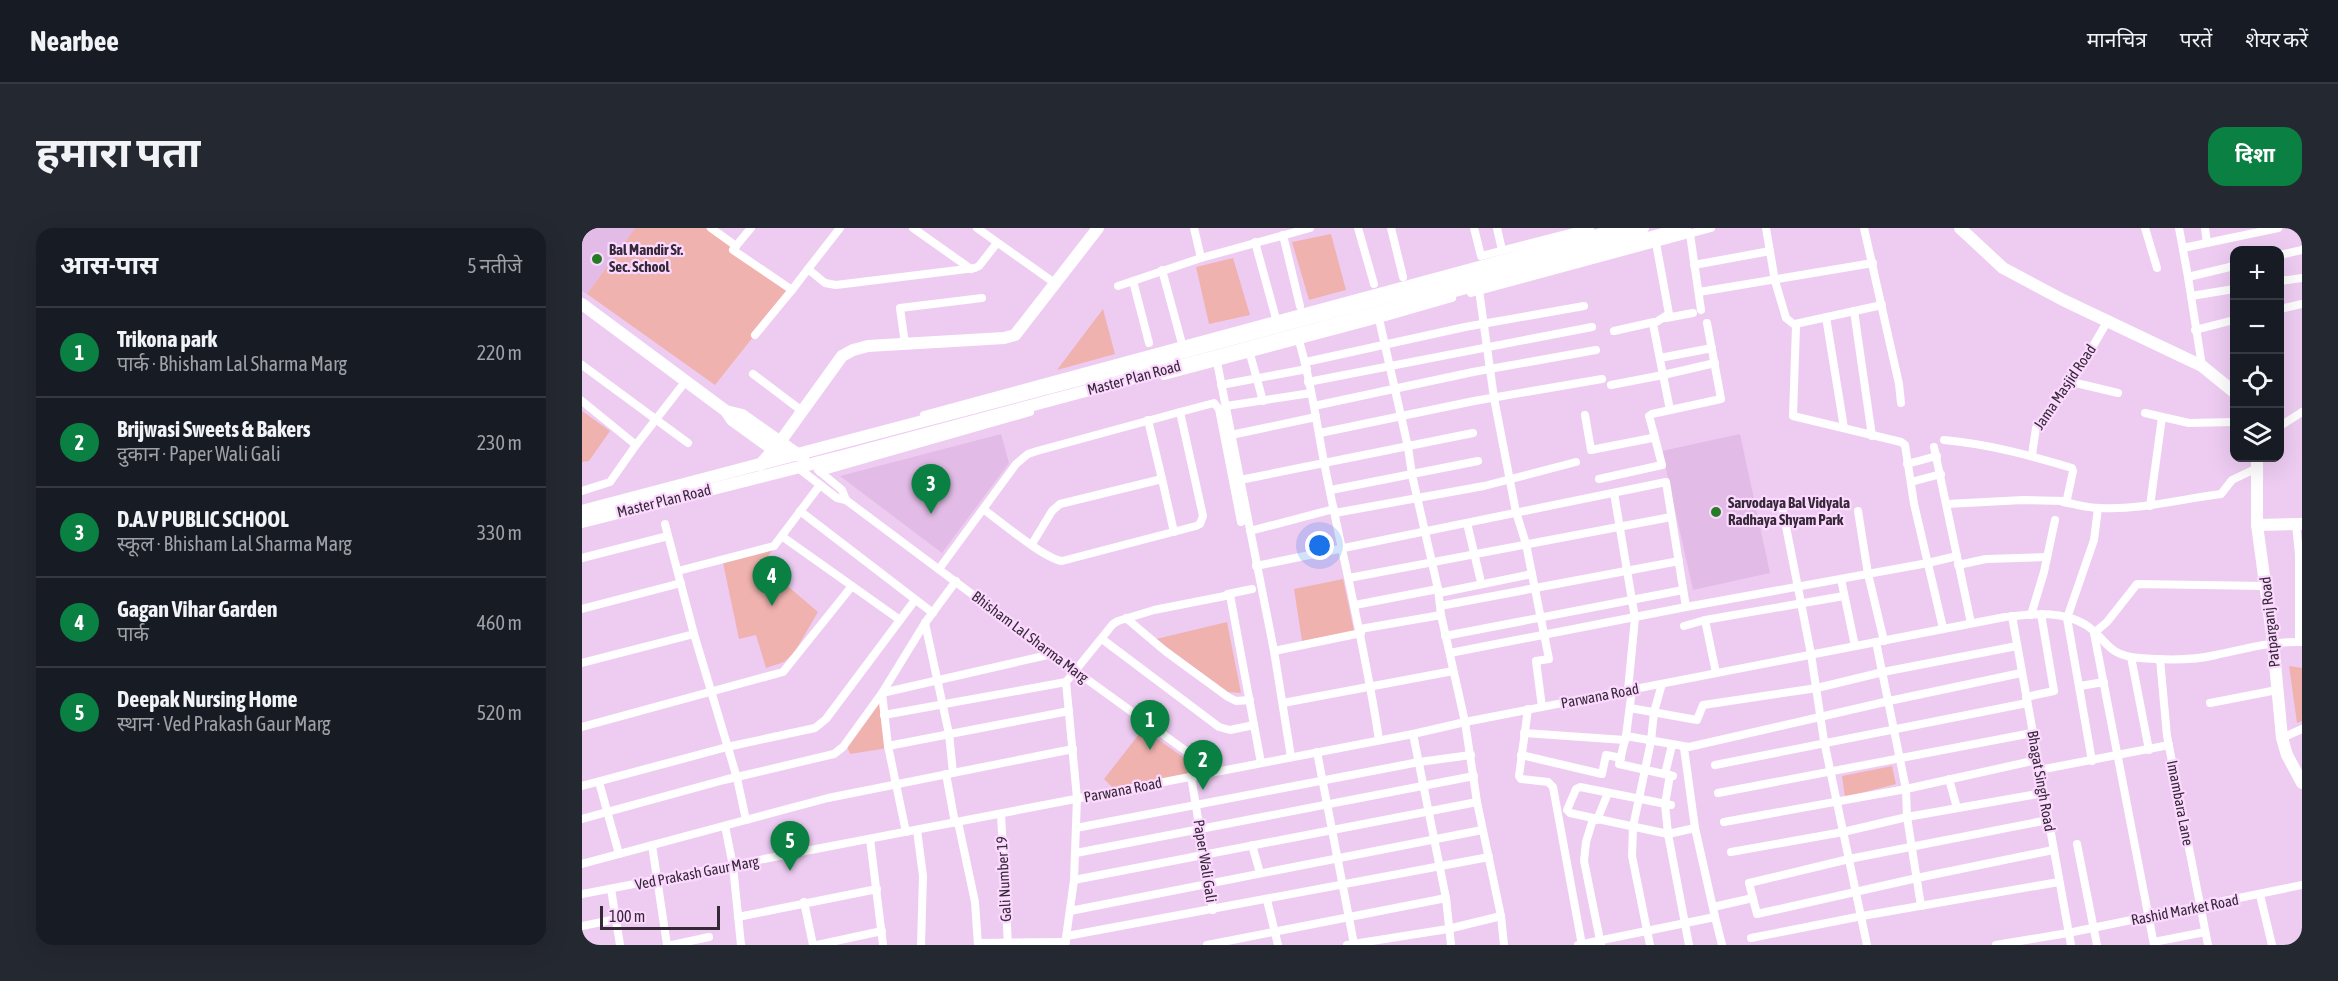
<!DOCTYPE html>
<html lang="hi">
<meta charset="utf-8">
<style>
:root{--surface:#171b24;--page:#242831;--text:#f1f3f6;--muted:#9ea1a6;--line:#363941;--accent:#0b8043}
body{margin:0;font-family:"Asap Condensed","Noto Sans Devanagari",sans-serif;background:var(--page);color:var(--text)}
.controls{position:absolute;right:18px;top:18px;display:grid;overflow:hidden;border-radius:12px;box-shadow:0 6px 24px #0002}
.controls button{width:54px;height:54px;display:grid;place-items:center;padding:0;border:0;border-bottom:2px solid var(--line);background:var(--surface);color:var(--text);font:30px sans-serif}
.scale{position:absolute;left:18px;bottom:15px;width:120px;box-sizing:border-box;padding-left:6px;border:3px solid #352837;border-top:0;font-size:16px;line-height:21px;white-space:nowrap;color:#352837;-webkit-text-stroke:4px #fcd9ff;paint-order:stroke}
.you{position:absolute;left:738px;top:318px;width:21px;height:21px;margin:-15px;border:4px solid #fff;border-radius:50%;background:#1a73e8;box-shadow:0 0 0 9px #1a73e833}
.badge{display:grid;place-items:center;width:39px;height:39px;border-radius:50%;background:var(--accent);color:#fff;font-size:20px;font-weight:700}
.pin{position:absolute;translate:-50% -50px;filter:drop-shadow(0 2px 3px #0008)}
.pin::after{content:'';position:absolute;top:32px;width:21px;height:18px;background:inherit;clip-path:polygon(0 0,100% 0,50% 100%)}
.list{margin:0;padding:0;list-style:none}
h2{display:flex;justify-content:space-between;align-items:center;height:78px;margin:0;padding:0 24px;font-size:26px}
h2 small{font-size:20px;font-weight:400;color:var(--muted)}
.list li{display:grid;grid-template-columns:39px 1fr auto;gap:18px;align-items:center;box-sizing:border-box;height:90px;padding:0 24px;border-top:2px solid var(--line)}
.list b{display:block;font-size:22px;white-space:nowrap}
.list p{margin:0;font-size:20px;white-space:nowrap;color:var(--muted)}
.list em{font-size:20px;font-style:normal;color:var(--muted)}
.icon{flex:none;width:33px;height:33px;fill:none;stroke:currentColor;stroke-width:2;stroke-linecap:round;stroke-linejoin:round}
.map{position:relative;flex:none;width:1720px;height:717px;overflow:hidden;border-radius:18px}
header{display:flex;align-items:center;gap:36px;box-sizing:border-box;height:84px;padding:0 30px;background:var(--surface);border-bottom:2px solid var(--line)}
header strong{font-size:28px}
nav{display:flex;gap:33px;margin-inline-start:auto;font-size:21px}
.intro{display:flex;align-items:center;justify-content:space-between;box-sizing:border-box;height:144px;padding:0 36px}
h1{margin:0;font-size:42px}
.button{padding:15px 27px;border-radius:18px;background:var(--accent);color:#fff;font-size:21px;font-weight:700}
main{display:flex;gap:36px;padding:0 36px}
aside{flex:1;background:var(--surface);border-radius:18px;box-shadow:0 6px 24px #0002}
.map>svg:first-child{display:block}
.built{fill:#e2bce6}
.green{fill:#f0b2ae}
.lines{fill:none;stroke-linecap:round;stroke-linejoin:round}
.street{stroke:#fff;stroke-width:8}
.secondary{stroke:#fff;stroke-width:12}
.poi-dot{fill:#277b27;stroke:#fcd9ff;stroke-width:2}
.labels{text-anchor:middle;stroke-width:4.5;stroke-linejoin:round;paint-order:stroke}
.poi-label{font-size:15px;font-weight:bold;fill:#352837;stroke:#fcd9ff;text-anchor:start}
.street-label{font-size:15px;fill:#352837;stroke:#fcd9ff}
</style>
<header>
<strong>Nearbee</strong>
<nav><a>मानचित्र</a><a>परतें</a><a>शेयर करें</a></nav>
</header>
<div class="intro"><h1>हमारा पता</h1><a class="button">दिशा</a></div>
<main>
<aside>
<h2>आस-पास<small>5 नतीजे</small></h2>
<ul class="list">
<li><span class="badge">1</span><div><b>Trikona park</b><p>पार्क · Bhisham Lal Sharma Marg</p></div><em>220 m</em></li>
<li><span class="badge">2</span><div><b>Brijwasi Sweets &amp; Bakers</b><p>दुकान · Paper Wali Gali</p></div><em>230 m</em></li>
<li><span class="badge">3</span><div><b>D.A.V PUBLIC SCHOOL</b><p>स्कूल · Bhisham Lal Sharma Marg</p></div><em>330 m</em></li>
<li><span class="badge">4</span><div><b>Gagan Vihar Garden</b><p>पार्क</p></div><em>460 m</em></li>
<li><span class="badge">5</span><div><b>Deepak Nursing Home</b><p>स्थान · Ved Prakash Gaur Marg</p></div><em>520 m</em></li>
</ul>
</aside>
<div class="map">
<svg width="1720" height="717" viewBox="0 0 1720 717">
<rect width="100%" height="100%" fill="#eeccf2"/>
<g class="built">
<path d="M0 0H53L5 66 0 63Z"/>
<path d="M419 206 427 235 360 325 258 248Z"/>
<path d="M1158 206 1188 345 1111 362 1080 223Z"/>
</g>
<g class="green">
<path d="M53 0H123L210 60 133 157 5 66Z"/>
<path d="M749 6 764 62 727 72 710 14Z"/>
<path d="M651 30 668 87 627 96 614 39Z"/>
<path d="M521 81 533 126 475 142Z"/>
<path d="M0 183 28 203 7 233 0 234Z"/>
<path d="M193 319 180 336 236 384 212 425 202 434 184 440 174 407 157 411 141 335Z"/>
<path d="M761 351 772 403 720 413 712 361Z"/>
<path d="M645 394 659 465 645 464 574 411Z"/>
<path d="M1707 438 1720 440V493L1715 495Z"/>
<path d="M298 474 306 520 268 526 264 516Z"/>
<path d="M561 501 621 543 532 561 522 551Z"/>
<path d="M1310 538 1314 556 1263 569 1260 548Z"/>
</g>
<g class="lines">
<g class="street">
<path d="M129 0 154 18 169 0"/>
<path d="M258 0 226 41 243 55 254 57 393 40 397 38 415 15"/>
<path d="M331 0 389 41"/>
<path d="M395 0 474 56"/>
<path d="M612 0 619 30 728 0"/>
<path d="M776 0 792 56"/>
<path d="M809 0 821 49"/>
<path d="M892 0 899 28 1008 0"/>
<path d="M915 0 920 22"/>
<path d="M1184 0 1193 53 1204 90 1214 98 1211 188 1319 214 1323 217 1332 276 1361 400"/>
<path d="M1282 0 1317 156 1319 175"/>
<path d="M1563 0 1575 40"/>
<path d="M1597 0 1606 49 1620 138"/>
<path d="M1623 0 1625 15"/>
<path d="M1108 6 1119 82"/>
<path d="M701 7 718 78"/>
<path d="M673 14 693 87"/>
<path d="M1074 15 1087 86 1071 96 1081 147 1133 135"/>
<path d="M154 18 151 22 210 62 173 107"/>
<path d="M1601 20 1696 0"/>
<path d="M1698 27 1720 22"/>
<path d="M1112 37 1188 23"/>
<path d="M580 42 599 112"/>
<path d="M1606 49 1652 38"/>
<path d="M551 53 567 115"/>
<path d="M1698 53 1720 50"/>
<path d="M536 58 619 30"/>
<path d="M210 62 226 41"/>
<path d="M897 62 912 170 934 284 944 316 967 431 954 433 960 479"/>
<path d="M1117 64 1291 35"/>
<path d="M889 65 1129 0"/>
<path d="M1609 68 1652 61"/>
<path d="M1698 81 1720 76"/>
<path d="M1272 83 1290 208"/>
<path d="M1244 89 1262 200"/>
<path d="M1084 90 1111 85"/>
<path d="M797 91 826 219 830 247 856 361 859 387 883 494 895 574 919 688 922 717"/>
<path d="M1213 96 1300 77"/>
<path d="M1613 102 1652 92"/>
<path d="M1032 103 1072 94"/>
<path d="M717 113C729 152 734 193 742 234 760 327 783 418 797 512"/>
<path d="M323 116 318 80 400 70"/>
<path d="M668 126 681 173"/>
<path d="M1078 130 1130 120"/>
<path d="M635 134 692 423 709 529"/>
<path d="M724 134 883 99 1002 78"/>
<path d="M0 137 106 215"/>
<path d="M171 146 220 183"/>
<path d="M582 148 797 91 870 70"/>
<path d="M726 154 1010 99"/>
<path d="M1490 154 1536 165"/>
<path d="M639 157 725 141"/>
<path d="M1029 157 1081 147 1088 182"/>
<path d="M0 173 54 217 28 254 0 263"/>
<path d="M644 178 729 165"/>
<path d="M732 178 891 144 1014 122"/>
<path d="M598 184 632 175 637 181 659 294"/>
<path d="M1563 185 1607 195 1652 194"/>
<path d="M342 187 1034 0"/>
<path d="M1003 187 1009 222 1070 210 1072 206 1067 188 1070 186 1139 171 1125 95"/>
<path d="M1698 198 1720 184"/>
<path d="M738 205 892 173 1020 151"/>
<path d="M649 207 734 189"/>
<path d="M1362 212C1406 216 1447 227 1490 240L1491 243 1485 271 1483 273 1441 272 1365 276"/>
<path d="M54 217 103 154"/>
<path d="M1352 219 1389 395"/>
<path d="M1450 227 1454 200 1490 154 1525 94"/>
<path d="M1325 236 1355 228"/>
<path d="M215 239 255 270 264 272 470 426 633 544"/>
<path d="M236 242 260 262 264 272"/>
<path d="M238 244 448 184"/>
<path d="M580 251 592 304"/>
<path d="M1017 251 1080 237 1072 206"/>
<path d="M658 252 891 205"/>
<path d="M1329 254 1359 246"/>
<path d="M749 262 896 233"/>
<path d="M1032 265 1053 390 1046 462"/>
<path d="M1481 274C1493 276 1505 280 1518 280 1559 282 1599 271 1639 266L1650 252 1675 240"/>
<path d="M1200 278 1229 426 1242 513 1285 717"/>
<path d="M1568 278 1580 189"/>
<path d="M218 283 351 385"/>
<path d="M1276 283 1286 346 1302 413"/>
<path d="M753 285 902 258 994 234"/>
<path d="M885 295 898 350"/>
<path d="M83 296 112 406 155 550 164 592"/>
<path d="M1714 296 1717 326V414"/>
<path d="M668 303 752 281"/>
<path d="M201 309 318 392"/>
<path d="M450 316 470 283 478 276 580 251 566 192"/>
<path d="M0 330 86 308"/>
<path d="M1376 337 1404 331 1465 329"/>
<path d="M674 338 1084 254 1104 379"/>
<path d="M357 341 434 236 446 226 455 223 598 184 621 288 618 296 614 298 480 333C461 330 418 293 401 281"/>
<path d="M96 343 192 318 238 257"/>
<path d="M767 350 1089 289"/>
<path d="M1259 351 1273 418"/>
<path d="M857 365 950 346"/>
<path d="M646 366 670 361"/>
<path d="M773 377 856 361"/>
<path d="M858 378 1097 333"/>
<path d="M0 381 99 355"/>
<path d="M1449 387 1462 344 1473 292"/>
<path d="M1430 388 1489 717"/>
<path d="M544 390 583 423 646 469 654 473 668 472"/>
<path d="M1123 392 1134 445"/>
<path d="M343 395 367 506 371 545"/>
<path d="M1102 398 1123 392 1262 368"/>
<path d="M778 401 859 387"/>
<path d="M863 408 1101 362"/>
<path d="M520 411 637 499 648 502 672 497"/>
<path d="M1294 414 1324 561 1325 589 1339 678"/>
<path d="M692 423 779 405"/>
<path d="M868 425 1104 379 1346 335 1375 328"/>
<path d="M1549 429 1567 522"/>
<path d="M1578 431 1585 508 1626 717"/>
<path d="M0 435 112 406"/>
<path d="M1498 458 1522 454"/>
<path d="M1050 461 1044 508 1037 536 1091 548"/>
<path d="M1444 469 1472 463 1459 386"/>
<path d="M701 475 871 443"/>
<path d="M1628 475 1695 462"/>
<path d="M1048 480 1115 492 1121 477 1235 460 1301 444 1435 418"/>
<path d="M946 481 937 548 939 551 966 554 971 559 1000 717"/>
<path d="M302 487 484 454"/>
<path d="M0 499 201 444 270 358"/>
<path d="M942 505 1043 512"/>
<path d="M831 506 864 670 869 717"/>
<path d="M1044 508 1107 519 1307 473 1439 445"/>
<path d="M1700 510 1720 501"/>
<path d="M306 518 487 483"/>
<path d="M1102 520 1113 600 1133 689"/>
<path d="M735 524 772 716"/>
<path d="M939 527 1020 546 1024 527 1039 530"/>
<path d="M1510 533 1485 390 1512 312 1516 280"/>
<path d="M1133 537 1445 475"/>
<path d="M1457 542 1587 517"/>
<path d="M364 546 373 595"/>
<path d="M1083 546 1090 517"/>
<path d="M1088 547 1083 576 1086 606 1107 717"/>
<path d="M609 548 631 682"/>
<path d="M1367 551 1375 580"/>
<path d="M17 554 37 626"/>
<path d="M0 558 145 519 233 500 244 491 333 372"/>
<path d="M1136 565 1450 505"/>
<path d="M1089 577 998 559 994 561 985 582 988 585 1086 606 1113 600"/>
<path d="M419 586 426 717"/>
<path d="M0 591 142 552 252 526 261 519 300 465 470 426"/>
<path d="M1011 591 1004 614 1002 633 1019 717"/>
<path d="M1015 592 1026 565"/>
<path d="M1466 592 1267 631 1167 655 1175 686 1335 650 1471 622"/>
<path d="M376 594 393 674 396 717"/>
<path d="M1142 594 1324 561 1455 532"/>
<path d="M143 598 151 638 159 717"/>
<path d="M494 600 837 534 889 527"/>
<path d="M335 602 341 648 339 717"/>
<path d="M324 604 306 518 300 465 343 395 374 353"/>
<path d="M288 611 301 717"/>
<path d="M1495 616 1515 717"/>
<path d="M70 617 85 717"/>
<path d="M670 617 678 645"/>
<path d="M1149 624 1261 604 1325 589 1461 565"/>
<path d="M494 625 892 548"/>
<path d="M0 636 246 570 491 521"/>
<path d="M492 652 895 574"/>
<path d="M29 661 38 717"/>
<path d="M0 666 831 506 883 494 1423 389C1450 386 1479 382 1504 397 1526 412 1524 427 1557 430 1582 432 1609 433 1634 427 1663 421 1690 413 1720 414"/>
<path d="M1678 667 1690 717"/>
<path d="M685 672 696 717"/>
<path d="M222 674 231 717"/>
<path d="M1131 679 1171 670"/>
<path d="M488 683 900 602"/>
<path d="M156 689 295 661"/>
<path d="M0 698 34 691"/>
<path d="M485 708 907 629"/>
<path d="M1169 710 1280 688 1477 654"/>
<path d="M1572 714 1623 704"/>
<path d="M396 715 484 714"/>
<path d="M90 717 127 709"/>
<path d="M235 717 300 703"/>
<path d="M483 717 492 652 495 570 484 454 531 396 536 393 572 382 648 367 679 535"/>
<path d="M625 717 864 670"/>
<path d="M765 717 866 701 919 688"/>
<path d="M996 717 1133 689 1140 717"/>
<path d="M1068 717 1050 628 1051 599 1069 513 1072 484 1080 456"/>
<path d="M1414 717 1486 705 1720 657"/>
<path d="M1572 717 1512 405 1525 394 1555 356 1684 358"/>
</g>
<g class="secondary">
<path d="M1378 0 1421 40 1481 72 1620 138 1652 164"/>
<path d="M0 76 144 183 150 192 197 226"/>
<path d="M144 183 160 187 221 230"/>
<path d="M1675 230V297L1691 414 1700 510 1705 527 1720 555"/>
<path d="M178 237 198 214 260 128 271 122 286 118 422 110 433 107 516 0"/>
<path d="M0 283 603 124 1061 0"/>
<path d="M0 294 261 228 653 123 1103 0"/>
<path d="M1675 297 1720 296"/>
</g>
</g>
<g class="poi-dot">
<circle cx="15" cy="31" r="6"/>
<circle cx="1134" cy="284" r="6"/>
</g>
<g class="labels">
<g class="poi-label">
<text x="27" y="27">Bal Mandir Sr.<tspan x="27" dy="17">Sec. School</tspan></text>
<text x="1146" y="280">Sarvodaya Bal Vidyala<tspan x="1146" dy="17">Radhaya Shyam Park</tspan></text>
</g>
<g class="street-label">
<text transform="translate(552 150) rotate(-15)" y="5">Master Plan Road</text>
<text transform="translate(1483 159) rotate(-56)" y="5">Jama Masjid Road</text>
<text transform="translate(82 273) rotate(-14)" y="5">Master Plan Road</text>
<text transform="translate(1688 394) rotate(-96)" y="5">Patparganj Road</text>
<text transform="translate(448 409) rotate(37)" y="5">Bhisham Lal Sharma Marg</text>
<text transform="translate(1018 468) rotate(-11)" y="5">Parwana Road</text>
<text transform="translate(1459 553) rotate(80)" y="5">Bhagat Singh Road</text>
<text transform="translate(541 562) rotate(-11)" y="5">Parwana Road</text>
<text transform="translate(1598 575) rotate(79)" y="5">Imambara Lane</text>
<text transform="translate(623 633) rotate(81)" y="5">Paper Wali Gali</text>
<text transform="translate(115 645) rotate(-11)" y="5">Ved Prakash Gaur Marg</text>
<text transform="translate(422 651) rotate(-93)" y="5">Gali Number 19</text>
<text transform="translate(1603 682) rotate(-11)" y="5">Rashid Market Road</text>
</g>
</g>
</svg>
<div class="controls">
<button>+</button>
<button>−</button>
<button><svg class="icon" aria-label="locate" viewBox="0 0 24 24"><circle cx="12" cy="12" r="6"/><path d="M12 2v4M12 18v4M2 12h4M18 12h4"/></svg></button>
<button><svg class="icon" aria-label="layers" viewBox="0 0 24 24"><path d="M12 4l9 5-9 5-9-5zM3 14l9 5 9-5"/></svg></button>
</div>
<div class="scale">100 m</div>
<div class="you"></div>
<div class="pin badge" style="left:568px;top:522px">1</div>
<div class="pin badge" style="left:621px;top:562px">2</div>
<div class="pin badge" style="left:349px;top:286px">3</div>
<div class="pin badge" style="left:190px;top:378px">4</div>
<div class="pin badge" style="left:208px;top:643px">5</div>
</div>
</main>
